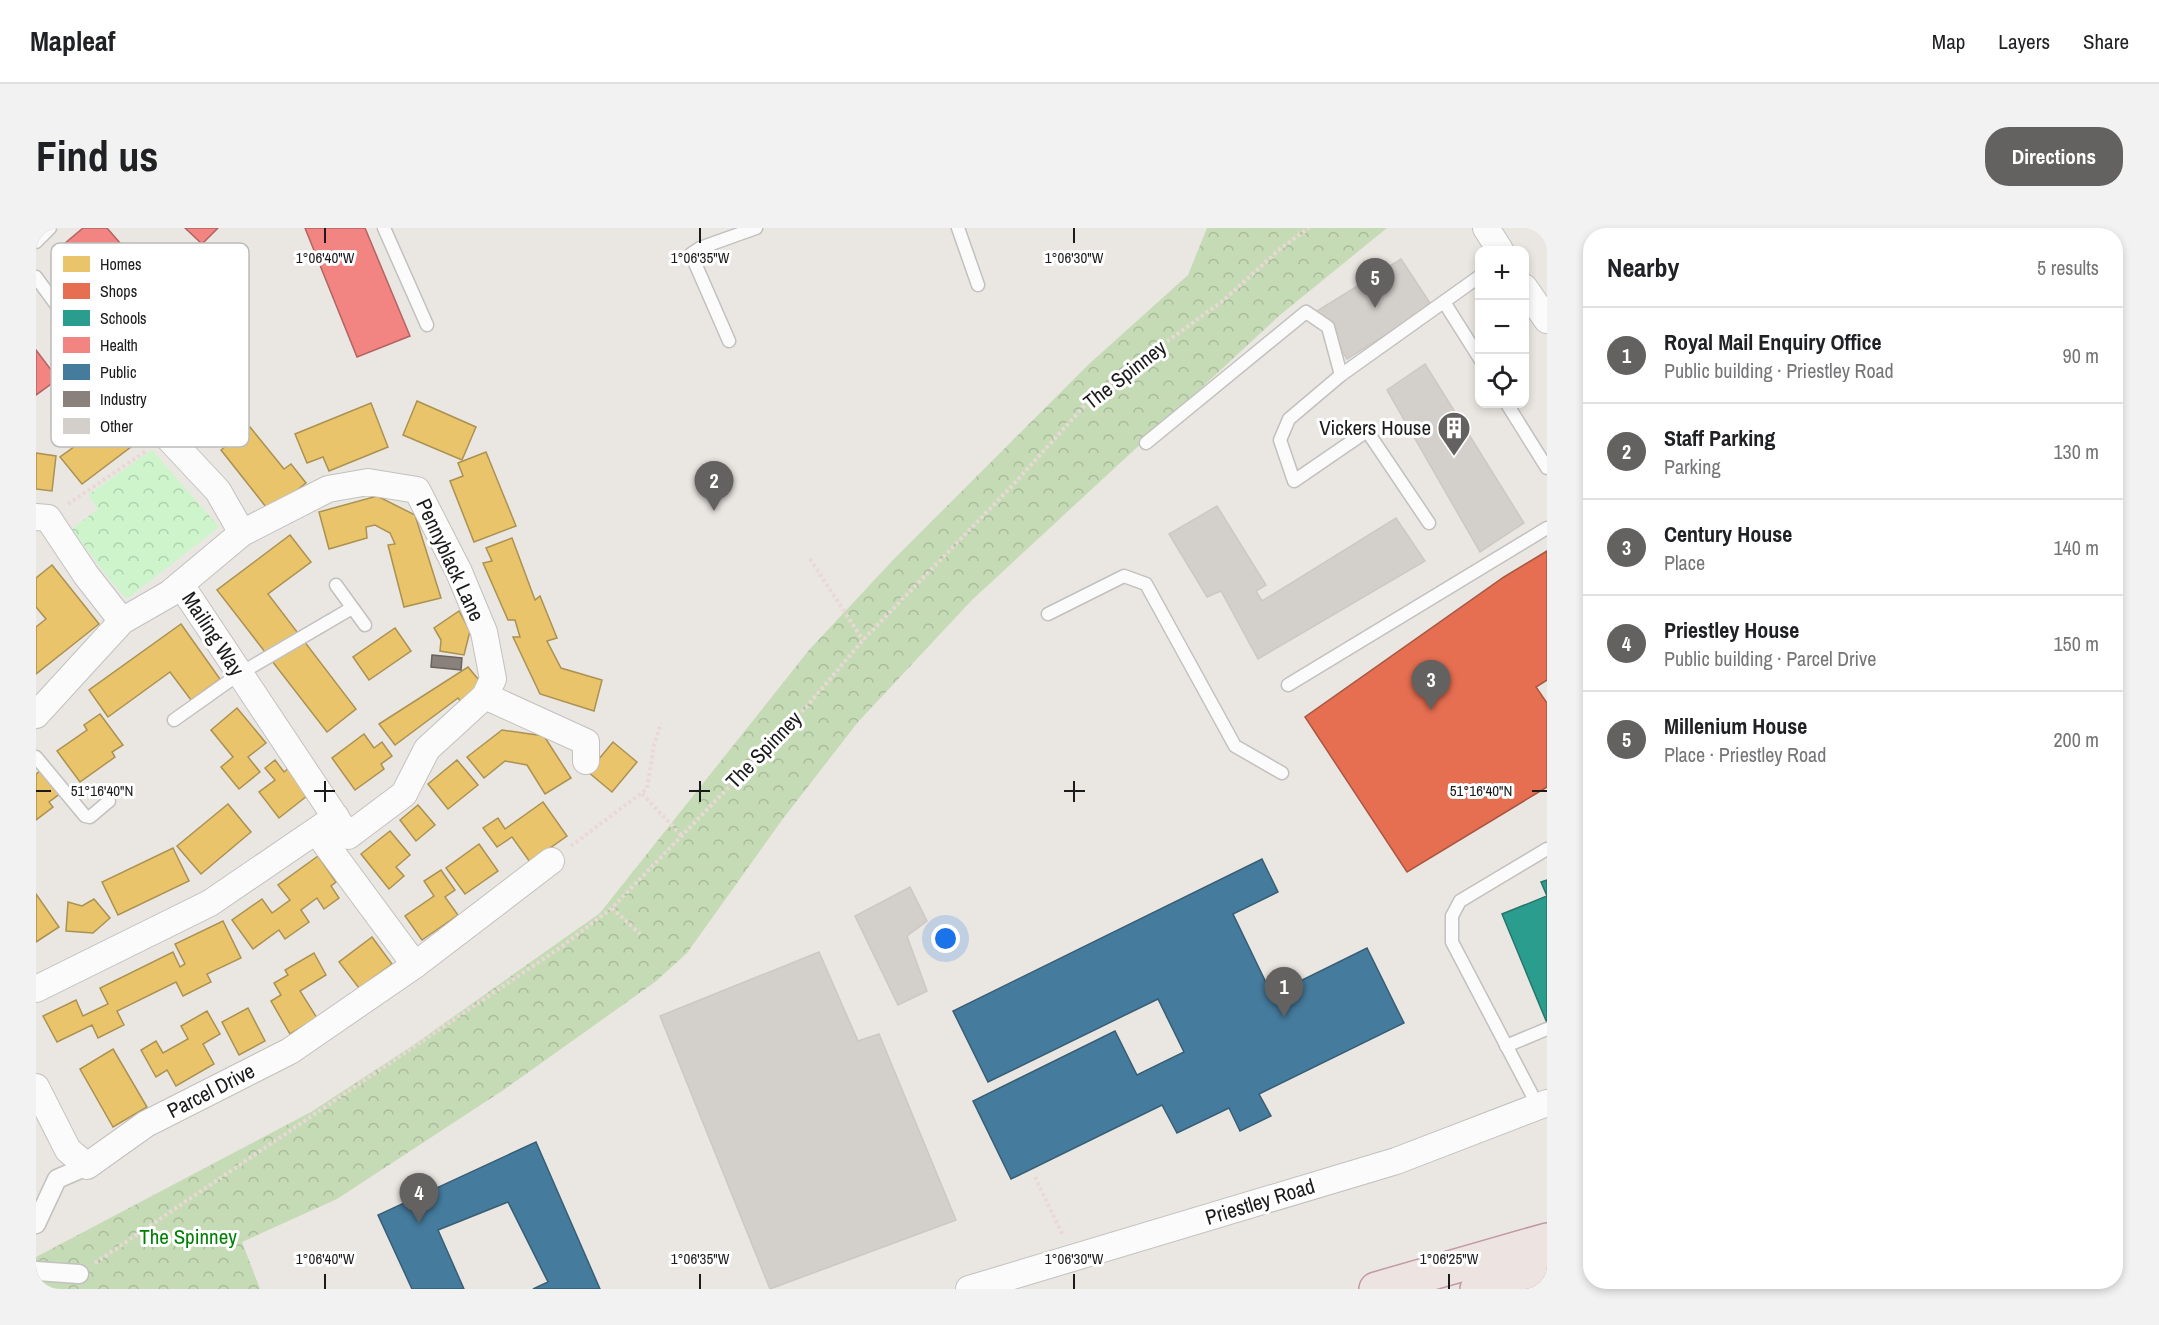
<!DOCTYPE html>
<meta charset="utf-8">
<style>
:root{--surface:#fff;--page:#f2f2f2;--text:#202124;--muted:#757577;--line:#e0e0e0;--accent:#636261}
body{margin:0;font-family:"Archivo Narrow",sans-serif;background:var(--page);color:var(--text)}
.controls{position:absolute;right:18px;top:18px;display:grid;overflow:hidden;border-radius:12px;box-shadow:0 3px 9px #0003}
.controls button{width:54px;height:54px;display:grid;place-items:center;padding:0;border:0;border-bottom:2px solid var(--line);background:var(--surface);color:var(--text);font:30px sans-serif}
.you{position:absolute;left:910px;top:711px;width:21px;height:21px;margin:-15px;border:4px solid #fff;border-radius:50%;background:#1a73e8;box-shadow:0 0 0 9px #1a73e833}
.badge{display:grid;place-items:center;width:39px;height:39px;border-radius:50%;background:var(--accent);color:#fff;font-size:20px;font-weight:700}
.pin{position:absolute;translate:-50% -50px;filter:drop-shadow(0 2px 3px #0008)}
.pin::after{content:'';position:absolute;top:32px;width:21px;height:18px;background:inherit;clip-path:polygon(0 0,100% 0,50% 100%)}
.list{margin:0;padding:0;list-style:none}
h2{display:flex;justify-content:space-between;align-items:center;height:78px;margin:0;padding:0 24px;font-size:26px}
h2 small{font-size:20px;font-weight:400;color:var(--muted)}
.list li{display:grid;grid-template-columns:39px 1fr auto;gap:18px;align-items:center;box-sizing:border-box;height:96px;padding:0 24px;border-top:2px solid var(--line)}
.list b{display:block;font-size:22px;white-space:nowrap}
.list p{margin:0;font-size:20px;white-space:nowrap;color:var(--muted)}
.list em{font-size:20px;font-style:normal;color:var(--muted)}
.icon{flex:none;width:33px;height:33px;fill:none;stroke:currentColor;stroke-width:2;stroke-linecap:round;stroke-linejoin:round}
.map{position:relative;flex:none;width:1511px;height:1061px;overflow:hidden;border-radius:24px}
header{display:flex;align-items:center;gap:36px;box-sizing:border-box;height:84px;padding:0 30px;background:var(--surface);border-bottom:2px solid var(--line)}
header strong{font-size:28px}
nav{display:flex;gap:33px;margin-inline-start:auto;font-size:21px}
.intro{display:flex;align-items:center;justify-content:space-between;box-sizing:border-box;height:144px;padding:0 36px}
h1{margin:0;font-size:42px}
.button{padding:15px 27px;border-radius:24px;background:var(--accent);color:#fff;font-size:21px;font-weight:700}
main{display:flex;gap:36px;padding:0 36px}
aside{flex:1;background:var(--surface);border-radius:24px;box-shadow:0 3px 9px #0003}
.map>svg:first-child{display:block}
.forest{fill:url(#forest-crowns)}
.park{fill:url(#park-crowns)}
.homes{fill:#e9c46a;stroke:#ab9152;stroke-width:1.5}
.shops{fill:#e76f51;stroke:#aa5641;stroke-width:1.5}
.schools{fill:#2a9d8f;stroke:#26766c;stroke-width:1.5}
.health{fill:#f28482;stroke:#b26463;stroke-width:1.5}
.public{fill:#457b9d;stroke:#385e76;stroke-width:1.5}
.industry{fill:#8a817c;stroke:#69625f;stroke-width:1.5}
.building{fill:#d3cfcb;stroke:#cdc8c3;stroke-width:1.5}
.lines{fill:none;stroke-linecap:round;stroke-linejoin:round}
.service-casing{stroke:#c2c1bf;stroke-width:15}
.pedestrian-casing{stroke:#c2c1bf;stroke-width:21}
.minor-casing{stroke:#c2c1bf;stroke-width:28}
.trunk-casing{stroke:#c198a6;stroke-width:36}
.path{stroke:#ead8d6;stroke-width:4;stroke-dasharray:3 3;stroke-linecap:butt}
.service{stroke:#fcfbfb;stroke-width:12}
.pedestrian{stroke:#fcfbfb;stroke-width:18}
.minor{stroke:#fcfbfb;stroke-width:26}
.trunk{stroke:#ede3e0;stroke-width:33}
.ticks{fill:none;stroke:#1b1b1b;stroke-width:2}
.labels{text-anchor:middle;stroke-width:6;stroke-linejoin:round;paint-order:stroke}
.street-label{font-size:21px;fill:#1b1b1b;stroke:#fff}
.poi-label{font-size:21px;fill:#1b1b1b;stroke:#fff;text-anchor:end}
.park-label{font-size:21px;fill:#028005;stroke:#fff}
.key{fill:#fff;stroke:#bbb;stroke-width:1.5}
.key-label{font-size:16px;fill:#1b1b1b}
.ticks-label{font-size:15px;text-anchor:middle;fill:#1b1b1b;stroke:#fff;stroke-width:6;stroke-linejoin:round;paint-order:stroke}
</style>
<header>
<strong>Mapleaf</strong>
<nav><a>Map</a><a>Layers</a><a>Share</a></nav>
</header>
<div class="intro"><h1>Find us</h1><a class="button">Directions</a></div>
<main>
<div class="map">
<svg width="1511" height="1061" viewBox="0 0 1511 1061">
<defs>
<pattern id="forest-crowns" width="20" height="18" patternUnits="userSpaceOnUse" patternTransform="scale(1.5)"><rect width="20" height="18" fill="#c5dbb5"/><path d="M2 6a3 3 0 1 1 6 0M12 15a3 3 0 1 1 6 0" fill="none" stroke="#a9bb9b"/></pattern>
<pattern id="park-crowns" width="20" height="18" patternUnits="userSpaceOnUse" patternTransform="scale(1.5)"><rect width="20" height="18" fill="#cdf4ca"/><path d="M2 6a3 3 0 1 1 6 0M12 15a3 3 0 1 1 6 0" fill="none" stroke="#afd1ad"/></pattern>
</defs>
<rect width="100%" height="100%" fill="#eae7e2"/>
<path class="forest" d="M1171 0H1351L1244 87 935 373 822 494 746 592 651 725 619 754 469 861 301 971 206 1014 224 1061H0V1029L275 884 376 818 564 685 773 422 857 332 1053 136 1152 47Z"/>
<path class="park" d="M116 222 183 299 91 371 71 348 36 301 62 281 52 267Z"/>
<g class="homes">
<path d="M381 173 440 199 426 232 367 207Z"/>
<path d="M335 175 352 219 293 243 287 229 271 235 259 206Z"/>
<path d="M88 183 108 209 46 256 24 229Z"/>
<path d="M214 199 248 241 255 236 270 255 234 284 185 222Z"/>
<path d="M450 224 480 298 438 314 414 253 427 248 422 235Z"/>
<path d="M0 225 20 228 16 263 0 261Z"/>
<path d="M341 268 379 287 405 370 368 379 352 317 359 316 354 305 339 297 330 299 331 310 293 321 283 284Z"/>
<path d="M254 307 275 334 232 366 320 481 291 504 181 362Z"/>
<path d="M476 310 499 372 504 368 521 410 511 413 525 440 566 452 558 483 504 466 477 409H484L479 392H472L447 335 456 333 450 320Z"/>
<path d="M16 337 63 396 0 446V399L10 391 0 379V350Z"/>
<path d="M423 383 434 403 428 427 404 423 405 412 398 400Z"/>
<path d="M145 396 184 451 155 472 134 444 72 489 53 462Z"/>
<path d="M359 400 375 423 333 452 317 429Z"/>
<path d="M432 439 447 457 425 474 422 470 359 517 343 496Z"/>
<path d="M201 480 230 515 212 529 224 544 203 561 185 539 197 529 175 502Z"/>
<path d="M64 486 87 517 76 524 79 529 44 554 21 523 51 502 48 497Z"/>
<path d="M466 502 508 508 535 550 509 566 491 537 469 533 448 550 431 529Z"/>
<path d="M328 506 338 520 346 514 356 528 345 536 348 541 319 562 296 530Z"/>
<path d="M577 514 601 534 576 564 552 544Z"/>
<path d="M239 532 248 544 255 538 276 564 243 590 223 564 239 552 229 540Z"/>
<path d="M421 532 442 557 412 581 392 556Z"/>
<path d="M7 541 25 565 13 574 17 579 0 592V546Z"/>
<path d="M507 574 531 608 494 634 476 609 461 619 447 600 462 590 469 601Z"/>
<path d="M192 576 215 604 165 646 141 618Z"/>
<path d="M382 577 399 597 380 613 364 592Z"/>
<path d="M354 603 374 627 360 639 368 648 353 661 325 626Z"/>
<path d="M443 616 462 643 429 666 410 640Z"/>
<path d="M137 620 153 653 82 687 66 654Z"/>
<path d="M282 628 300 654 295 658 303 670 288 681 281 670 265 682 273 694 249 711 243 702 217 721 196 692 226 671 236 685 254 672 242 657Z"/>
<path d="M405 642 419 662 409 669 422 687 386 712 369 688 398 668 388 653Z"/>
<path d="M0 666 23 699 0 714Z"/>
<path d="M58 671 74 690 57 705 30 703 32 674 46 678Z"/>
<path d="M187 693 205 730 171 746 175 754 147 768 140 754 81 783 88 797 62 810 56 797 21 814 7 788 40 772 47 788 72 776 64 760 137 724 144 739 149 736 139 716Z"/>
<path d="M336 709 356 736 323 760 303 734Z"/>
<path d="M278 725 290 747 264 763 281 790 254 806 235 773 245 767 238 755 252 747 249 742Z"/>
<path d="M212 780 229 813 203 827 186 794Z"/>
<path d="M171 783 184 806 167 816 178 836 140 858 131 842 120 849 105 822 120 813 127 825 152 811 145 798Z"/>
<path d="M77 821 111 879 77 899 44 841Z"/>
</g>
<path class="shops" d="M1511 323V452L1500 459 1511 475V559L1371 644 1269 489 1468 349Z"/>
<path class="schools" d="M1511 652V795L1466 686 1511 668 1505 654Z"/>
<g class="health">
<path d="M47 0H71L125 62 87 96 22 21Z"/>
<path d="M149 0H182L166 16Z"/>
<path d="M269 0H329L374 108 321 129Z"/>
<path d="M0 122 22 151 0 167Z"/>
</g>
<g class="public">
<path d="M1226 631 1242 664 1197 686 1236 767 1331 720 1368 795 1223 866 1235 888 1204 903 1193 880 1141 905 1126 877 975 951 937 873 1079 803 1101 847 1148 824 1122 771 952 854 917 783Z"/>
<path d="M500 914 564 1061H497L512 1054 472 974 402 1002 428 1061H376L342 987Z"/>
</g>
<path class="industry" d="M396 427 426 430 425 442 395 439Z"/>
<g class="building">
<path d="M1365 31 1396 78 1311 131 1281 83Z"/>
<path d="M1389 136 1488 295 1444 324 1351 162Z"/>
<path d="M1181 278 1230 357 1220 363 1226 373 1360 290 1389 333 1222 431 1185 363 1171 369 1133 306Z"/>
<path d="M874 659 891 693 871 708 891 763 862 777 819 688Z"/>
<path d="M783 724 822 813 843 806 920 992 734 1061 624 788Z"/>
</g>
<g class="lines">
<g class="service-casing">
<g id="service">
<path d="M348 0 391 97"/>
<path d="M922 0 942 57"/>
<path d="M0 14 14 0"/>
<path d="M0 49 43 108"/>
<path d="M1408 74 1444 131"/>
<path d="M693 113 655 26 664 20 720 0"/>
<path d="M96 171 120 117 148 93 187 71 203 81"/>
<path d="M1471 176 1511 240"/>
<path d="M1110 215 1270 84 1292 99 1305 147"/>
<path d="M1393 295 1331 203 1258 253 1244 212 1253 191 1305 147 1444 48"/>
<path d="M300 357 329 397"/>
<path d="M1012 386 1088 348 1110 356 1199 518 1246 545"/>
<path d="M1252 457 1511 300"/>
<path d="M138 492 203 446 316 380"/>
<path d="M0 529 49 588 54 589 73 573"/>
<path d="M1470 818 1511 801"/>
<path d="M1502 878 1416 714V688L1424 673 1511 621"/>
</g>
</g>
<g class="pedestrian-casing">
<g id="pedestrian">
<path d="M0 996 21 951 51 938"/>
<path d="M0 1043 43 1046"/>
</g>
</g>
<g class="minor-casing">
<g id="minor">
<path d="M1450 0 1464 22"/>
<path d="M1488 59 1511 92"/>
<path d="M96 171 182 263 206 305"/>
<path d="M0 289 12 290 50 347 86 393"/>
<path d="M449 468 550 514V533"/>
<path d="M0 487 86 393 133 366 206 305 292 261 332 254 381 262 423 344 448 404 457 451 449 468 391 521 368 566 312 608 145 357"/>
<path d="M280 603 379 737"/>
<path d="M0 761 174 675 300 589"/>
<path d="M0 859 32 922 51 938 110 896 254 823 379 737 515 633"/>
<path d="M933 1061 1360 933 1511 875"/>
</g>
</g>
<g class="trunk-casing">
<g id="trunk">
<path d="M1340 1061 1511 1012"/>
<path d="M1441 1061 1511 1043"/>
</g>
</g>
<g class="path">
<path d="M32 276 110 223"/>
<path d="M774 331 827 412"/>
<path d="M606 566 646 608"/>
<path d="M535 618 611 561 618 517 625 495"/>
<path d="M576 680 604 706"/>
<path d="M999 949 1027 1008"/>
<path d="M59 1035 525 719 576 680 772 477 827 412 975 259 1059 166 1188 72 1244 21 1273 0"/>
</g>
<use href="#service" class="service"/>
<use href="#pedestrian" class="pedestrian"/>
<use href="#minor" class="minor"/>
<use href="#trunk" class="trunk"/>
</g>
<path class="ticks" d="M289 0V15M664 0V15M1038 0V15M289 553V574M664 553V574M1038 553V574M0 563H15M278 563H299M653 563H674M1028 563H1049M1496 563H1511M289 1046V1061M664 1046V1061M1038 1046V1061M1413 1046V1061"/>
<defs>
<g id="building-pin" transform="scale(1.725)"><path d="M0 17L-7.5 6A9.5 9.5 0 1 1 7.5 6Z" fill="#636261" stroke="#fff"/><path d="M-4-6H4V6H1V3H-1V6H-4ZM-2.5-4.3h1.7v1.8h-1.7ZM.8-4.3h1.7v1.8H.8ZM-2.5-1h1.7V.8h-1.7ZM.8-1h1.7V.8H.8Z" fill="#fff"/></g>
</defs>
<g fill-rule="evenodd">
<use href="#building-pin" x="1418" y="200"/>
</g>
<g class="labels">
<g class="street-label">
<text transform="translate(1089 147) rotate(-38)" y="7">The Spinney</text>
<text transform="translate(414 332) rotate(65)" y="7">Pennyblack Lane</text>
<text transform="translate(177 406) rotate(57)" y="7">Mailing Way</text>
<text transform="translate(728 522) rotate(-46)" y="7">The Spinney</text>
<text transform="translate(175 863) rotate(-27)" y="7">Parcel Drive</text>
<text transform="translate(1224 974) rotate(-17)" y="7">Priestley Road</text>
</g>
<g class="poi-label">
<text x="1395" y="207">Vickers House</text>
</g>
<g class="park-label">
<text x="152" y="1016">The Spinney</text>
</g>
</g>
<rect x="15" y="15" width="198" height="204" rx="9" class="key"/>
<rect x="27" y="28" width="27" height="16" fill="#e9c46a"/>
<rect x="27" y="55" width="27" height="16" fill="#e76f51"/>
<rect x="27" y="82" width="27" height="16" fill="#2a9d8f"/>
<rect x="27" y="109" width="27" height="16" fill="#f28482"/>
<rect x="27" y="136" width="27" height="16" fill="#457b9d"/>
<rect x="27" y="163" width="27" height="16" fill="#8a817c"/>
<rect x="27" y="190" width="27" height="16" fill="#d3cfcb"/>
<g class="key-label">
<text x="64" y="42">Homes</text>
<text x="64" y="69">Shops</text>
<text x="64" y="96">Schools</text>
<text x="64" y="123">Health</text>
<text x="64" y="150">Public</text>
<text x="64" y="177">Industry</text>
<text x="64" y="204">Other</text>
</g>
<g class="ticks-label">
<text x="289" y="35">1°06'40"W</text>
<text x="664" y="35">1°06'35"W</text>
<text x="1038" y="35">1°06'30"W</text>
<text x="66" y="568">51°16'40"N</text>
<text x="1445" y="568">51°16'40"N</text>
<text x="289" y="1036">1°06'40"W</text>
<text x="664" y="1036">1°06'35"W</text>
<text x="1038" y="1036">1°06'30"W</text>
<text x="1413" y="1036">1°06'25"W</text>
</g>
</svg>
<div class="controls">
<button>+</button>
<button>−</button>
<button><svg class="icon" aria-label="locate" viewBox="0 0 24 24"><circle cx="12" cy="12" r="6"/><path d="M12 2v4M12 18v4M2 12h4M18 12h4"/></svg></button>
</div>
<div class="you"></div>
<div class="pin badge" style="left:1248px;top:789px">1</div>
<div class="pin badge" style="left:678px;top:283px">2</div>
<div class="pin badge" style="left:1395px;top:482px">3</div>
<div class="pin badge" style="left:383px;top:995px">4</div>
<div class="pin badge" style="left:1339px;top:80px">5</div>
</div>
<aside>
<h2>Nearby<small>5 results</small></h2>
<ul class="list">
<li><span class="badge">1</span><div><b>Royal Mail Enquiry Office</b><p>Public building · Priestley Road</p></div><em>90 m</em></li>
<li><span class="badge">2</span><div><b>Staff Parking</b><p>Parking</p></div><em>130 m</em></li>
<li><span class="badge">3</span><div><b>Century House</b><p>Place</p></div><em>140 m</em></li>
<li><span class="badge">4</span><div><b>Priestley House</b><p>Public building · Parcel Drive</p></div><em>150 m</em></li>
<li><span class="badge">5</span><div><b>Millenium House</b><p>Place · Priestley Road</p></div><em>200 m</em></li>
</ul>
</aside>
</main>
